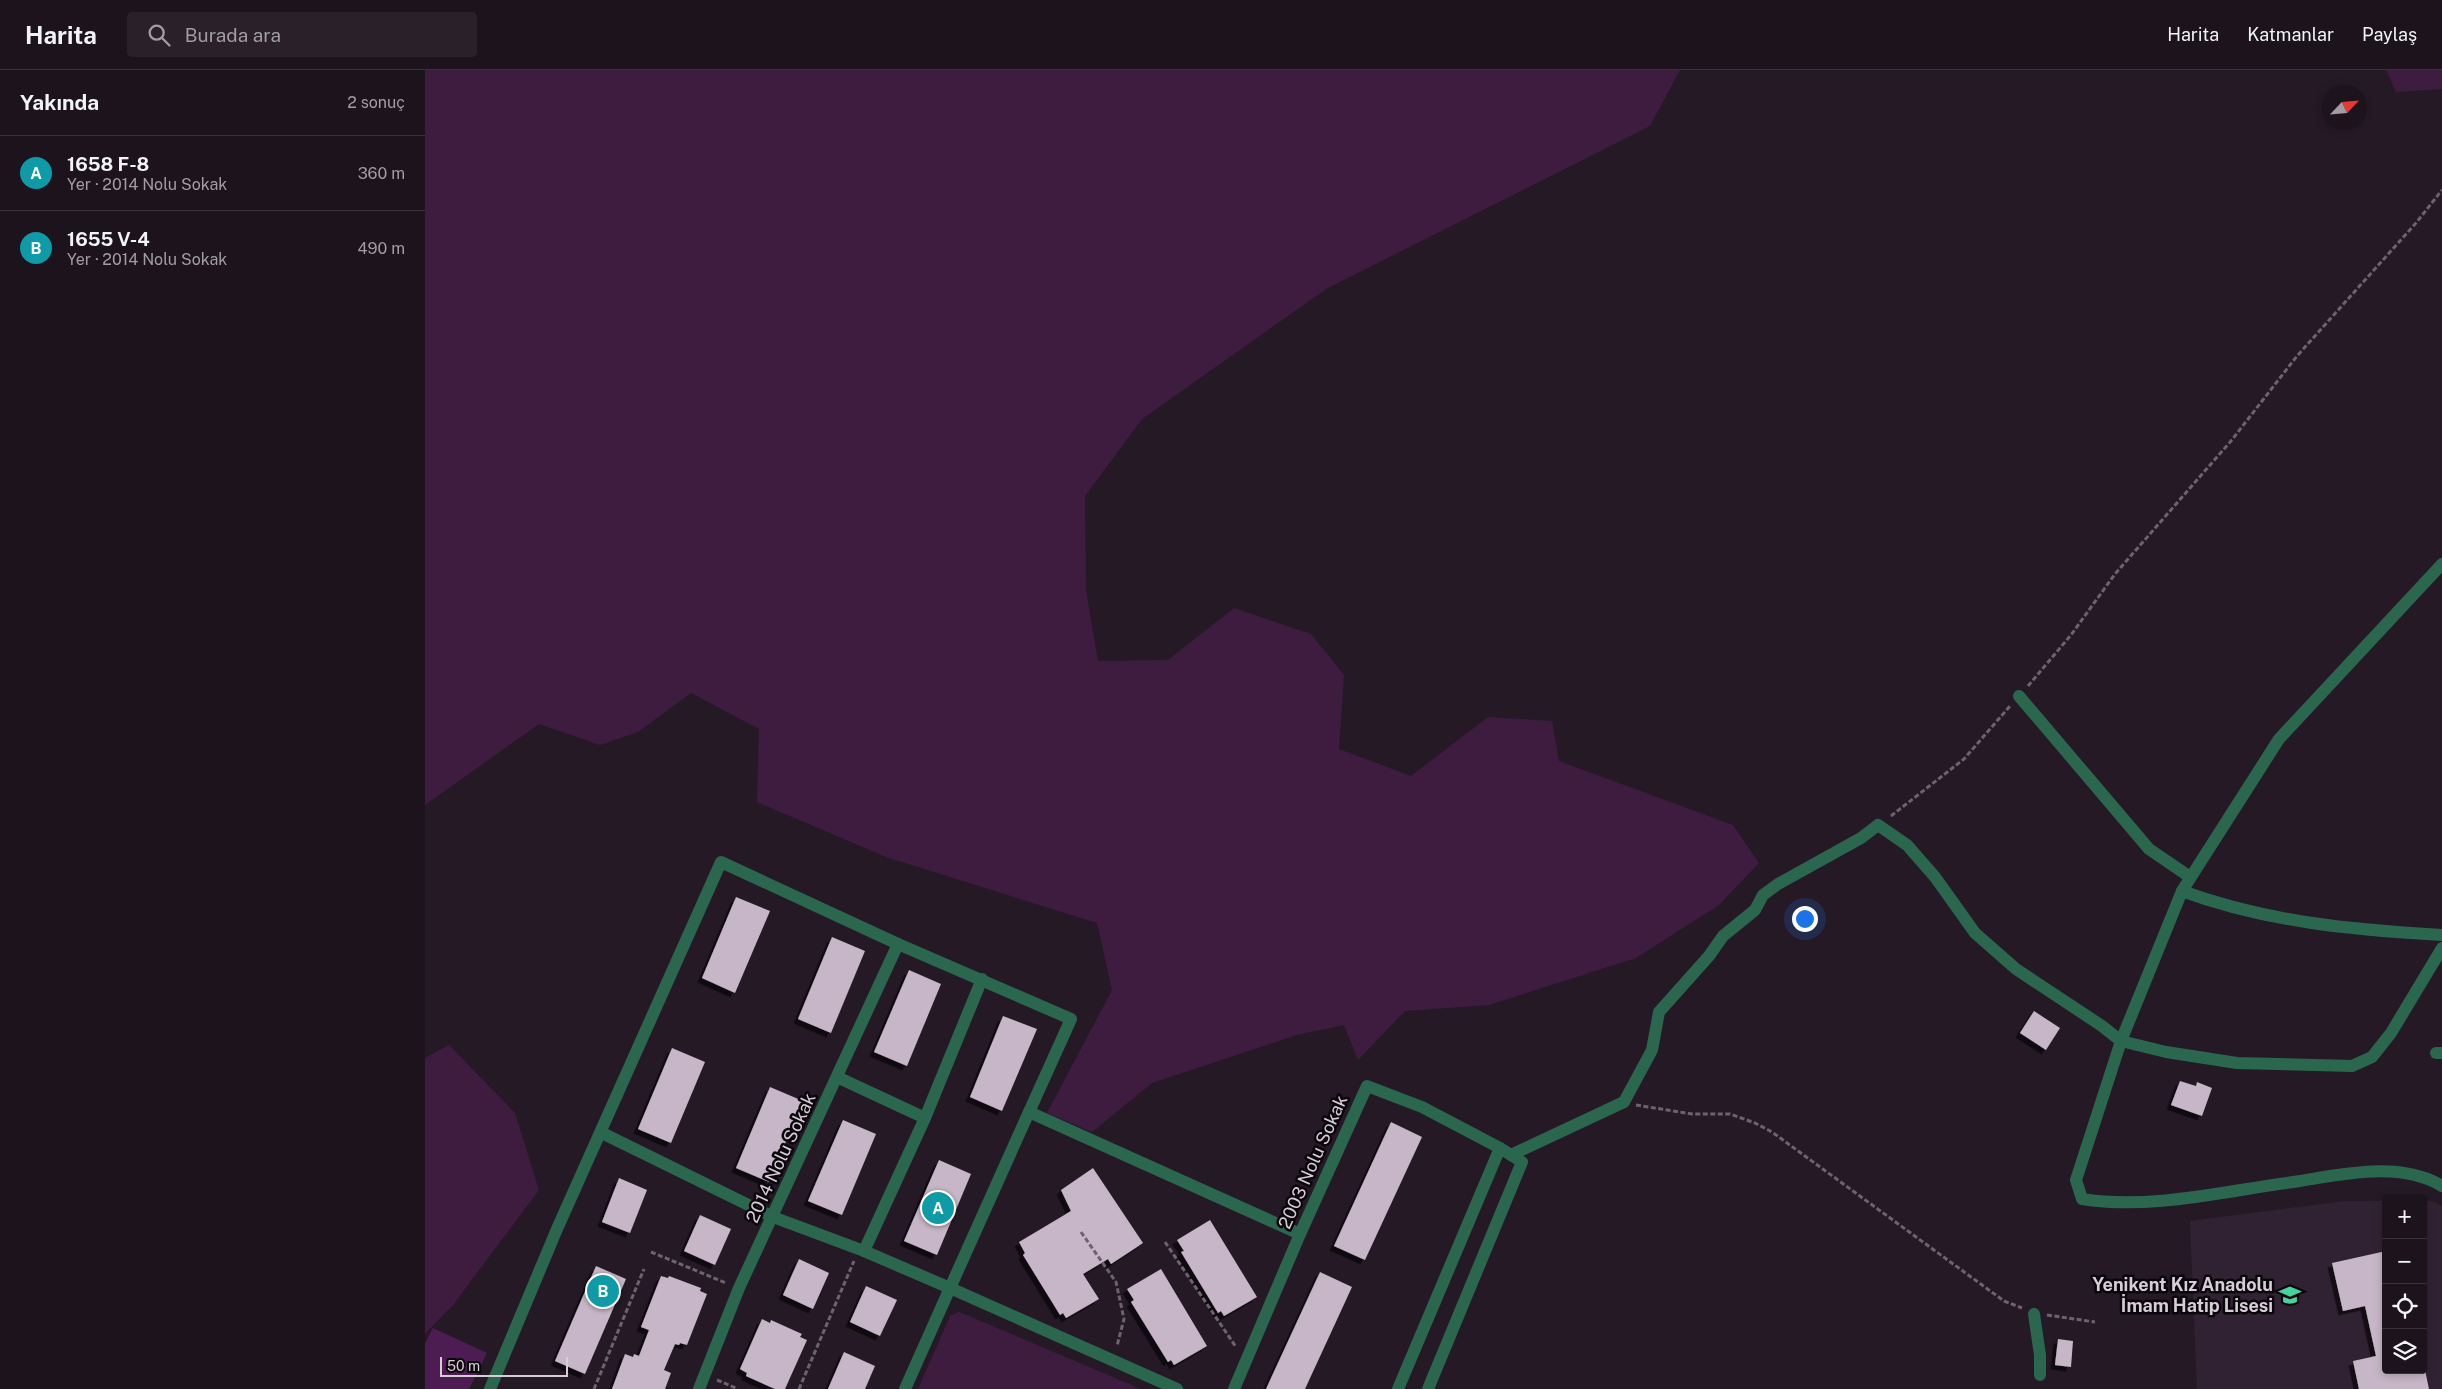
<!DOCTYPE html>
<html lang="tr">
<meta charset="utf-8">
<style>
:root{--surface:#1c131c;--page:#292029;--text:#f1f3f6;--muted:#a09ea3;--line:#3a323b;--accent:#0f766e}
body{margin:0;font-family:"Public Sans",sans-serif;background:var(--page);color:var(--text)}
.controls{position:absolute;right:15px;bottom:15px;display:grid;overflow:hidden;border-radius:5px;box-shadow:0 2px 8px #0003}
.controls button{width:45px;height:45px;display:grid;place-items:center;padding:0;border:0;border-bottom:1px solid var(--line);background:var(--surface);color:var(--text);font:25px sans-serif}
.compass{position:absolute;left:1897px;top:15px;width:45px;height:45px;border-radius:50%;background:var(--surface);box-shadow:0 2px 8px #0003;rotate:64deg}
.scale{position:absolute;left:15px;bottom:12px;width:128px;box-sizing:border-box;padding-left:5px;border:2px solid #d6ced7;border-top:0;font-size:14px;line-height:18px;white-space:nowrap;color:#d6ced7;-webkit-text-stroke:4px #0b060c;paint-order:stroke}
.you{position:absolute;left:1379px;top:848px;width:18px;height:18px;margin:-12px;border:4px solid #fff;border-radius:50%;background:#1a73e8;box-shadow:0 0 0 8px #1a73e833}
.badge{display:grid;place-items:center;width:32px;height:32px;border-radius:50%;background:var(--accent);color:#fff;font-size:16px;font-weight:700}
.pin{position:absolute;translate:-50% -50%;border:2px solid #fff;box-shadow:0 1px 5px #0006}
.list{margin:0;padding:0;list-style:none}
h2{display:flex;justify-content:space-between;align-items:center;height:65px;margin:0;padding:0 20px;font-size:21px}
h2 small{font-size:16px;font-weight:400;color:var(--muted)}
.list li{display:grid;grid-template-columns:32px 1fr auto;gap:15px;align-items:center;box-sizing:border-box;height:75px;padding:0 20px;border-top:1px solid var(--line)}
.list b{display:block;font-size:19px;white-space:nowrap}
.list p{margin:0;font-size:16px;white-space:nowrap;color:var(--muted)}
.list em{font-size:16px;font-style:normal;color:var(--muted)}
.icon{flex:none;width:28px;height:28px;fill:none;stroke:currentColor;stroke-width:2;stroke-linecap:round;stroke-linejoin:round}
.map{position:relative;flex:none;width:2017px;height:1319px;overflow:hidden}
header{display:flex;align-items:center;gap:30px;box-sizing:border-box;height:70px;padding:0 25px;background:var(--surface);border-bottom:1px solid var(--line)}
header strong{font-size:24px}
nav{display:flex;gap:28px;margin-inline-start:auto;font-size:18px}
.search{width:350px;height:45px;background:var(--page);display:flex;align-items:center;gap:12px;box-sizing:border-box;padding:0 18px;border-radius:5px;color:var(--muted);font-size:19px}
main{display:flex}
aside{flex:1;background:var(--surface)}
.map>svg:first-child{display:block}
.built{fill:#312233}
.green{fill:#3d1c40}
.water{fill:#4d1c53}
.building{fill:#c6b6c7;filter:url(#shadow)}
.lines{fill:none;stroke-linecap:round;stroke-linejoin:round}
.path{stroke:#6d636e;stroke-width:3;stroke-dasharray:5 2.5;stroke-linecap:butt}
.street{stroke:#2b674f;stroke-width:12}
.labels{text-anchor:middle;stroke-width:5;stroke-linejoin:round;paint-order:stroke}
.street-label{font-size:18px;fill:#d6ced7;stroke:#0b060c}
.poi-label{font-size:18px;font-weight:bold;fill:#d6ced7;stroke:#0b060c;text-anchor:end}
</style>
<header>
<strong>Harita</strong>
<div class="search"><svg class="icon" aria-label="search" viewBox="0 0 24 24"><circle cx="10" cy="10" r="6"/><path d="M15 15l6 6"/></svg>Burada ara</div>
<nav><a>Harita</a><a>Katmanlar</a><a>Paylaş</a></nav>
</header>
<main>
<aside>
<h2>Yakında<small>2 sonuç</small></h2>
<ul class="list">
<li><span class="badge" style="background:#0f9aa8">A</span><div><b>1658 F-8</b><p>Yer · 2014 Nolu Sokak</p></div><em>360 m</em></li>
<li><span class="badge" style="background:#0f9aa8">B</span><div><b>1655 V-4</b><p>Yer · 2014 Nolu Sokak</p></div><em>490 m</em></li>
</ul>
</aside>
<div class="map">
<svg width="2017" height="1319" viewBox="0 0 2017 1319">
<defs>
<filter id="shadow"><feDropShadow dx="-4.5" dy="4.5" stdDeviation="0" flood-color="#0009"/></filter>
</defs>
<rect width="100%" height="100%" fill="#251926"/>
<path class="built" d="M1920 1131H1961V1300H1998V1131H2008L2017 1136V1319H1772L1765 1151Z"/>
<g class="green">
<path d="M0 0H1255L1225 56 901 219 717 349 660 426 661 520 673 591 743 590 809 538 886 564 919 605 914 679 986 706 1063 647 1127 651 1134 691 1308 755 1334 793 1294 835 1211 888 1064 935 980 941 933 990 919 955 872 965 727 1013 667 1062 622 1043 687 920 672 853 461 787 332 732 334 659 266 623 213 662 175 675 114 654 0 735Z"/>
<path d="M1961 0H2017V19L1971 22Z"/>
<path d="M24 975 90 1043 114 1120 28 1235 0 1264V988Z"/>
<path d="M534 1242 544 1246 716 1319H493L525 1246Z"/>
</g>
<path class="water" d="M8 1258 62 1283 44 1319H0V1273Z"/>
<g class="building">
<path d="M311 827 345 841 310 923 277 908Z"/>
<path d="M407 867 440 881 406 963 373 949Z"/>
<path d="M484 900 516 914 482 996 449 982Z"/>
<path d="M1609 941 1635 958 1621 980 1595 963Z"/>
<path d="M578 946 612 959 577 1041 545 1027Z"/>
<path d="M247 978 280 992 246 1073 213 1059Z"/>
<path d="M1755 1011 1771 1016 1772 1012 1787 1018 1777 1046 1746 1035Z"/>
<path d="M345 1017 378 1031 344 1112 311 1098Z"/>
<path d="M418 1050 451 1064 417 1145 383 1131Z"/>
<path d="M966 1052 997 1067 940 1190 909 1176Z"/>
<path d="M514 1090 546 1104 512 1185 479 1171Z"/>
<path d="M668 1098 718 1173 686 1194 683 1189 658 1204 674 1229 641 1248 638 1243 635 1245 598 1185 600 1183 594 1172 646 1141 636 1120Z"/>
<path d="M194 1108 222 1120 205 1163 177 1152Z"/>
<path d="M275 1145 306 1159 290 1195 259 1181Z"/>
<path d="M785 1150 832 1227 799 1246 796 1241 793 1243 756 1182 759 1181 752 1170Z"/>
<path d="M1961 1181V1300H2000L2004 1319H1934L1928 1291 1951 1286 1940 1236 1918 1241 1907 1193Z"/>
<path d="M374 1189 404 1203 388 1239 358 1225Z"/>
<path d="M171 1196 201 1209 160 1304 130 1291Z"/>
<path d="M736 1199 782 1276 749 1295 746 1290 743 1292 706 1232 709 1230 702 1219Z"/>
<path d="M895 1202 927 1217 880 1319H841Z"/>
<path d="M236 1206 243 1208 244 1206 276 1218 275 1221 282 1224 262 1275 255 1273 254 1275 250 1274 239 1300 246 1303 240 1319H187L200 1284 208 1287 209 1284 214 1286 224 1260 216 1257Z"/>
<path d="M441 1216 472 1230 455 1266 425 1252Z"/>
<path d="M337 1249 345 1253 346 1250 377 1264 375 1267 382 1270 360 1319H350L321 1306 322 1303 315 1299Z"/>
<path d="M1633 1269 1648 1271 1646 1297 1630 1295Z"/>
<path d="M419 1282 450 1296 440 1319H403Z"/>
</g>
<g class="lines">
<g class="path">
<path d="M1603 616 1646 565 1690 504 1806 371 1872 286 1991 153 2017 120"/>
<path d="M1466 746 1539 689 1585 636"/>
<path d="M1211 1035 1267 1044H1305L1330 1053 1347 1062 1579 1231 1597 1238"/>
<path d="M656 1162 691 1212 699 1249 692 1276"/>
<path d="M740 1172 811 1277"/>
<path d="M226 1182 301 1213"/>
<path d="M1622 1245 1670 1252"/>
<path d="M292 1310 313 1319"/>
<path d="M169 1319 219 1199"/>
<path d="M374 1319 429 1191"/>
</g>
<g class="street">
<path d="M2017 494 1854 669 1757 821 1696 971 1651 1110 1657 1129C1726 1140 1800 1121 1868 1112 1915 1105 1974 1090 2017 1116"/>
<path d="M1594 626 1724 779 1765 807"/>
<path d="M1757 821C1841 852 1929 860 2017 865"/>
<path d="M2011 983H2017"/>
<path d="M412 1007 500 1048"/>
<path d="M177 1063 348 1147 439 1181 525 1218 480 1319"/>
<path d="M1086 1085 1199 1032 1227 980 1234 942 1284 886 1298 866 1330 840 1338 825 1353 814 1436 768 1453 755 1482 775 1510 807 1550 863 1591 899 1677 956 1696 971 1741 982 1812 993 1927 996 1947 987 1966 963 2017 878"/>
<path d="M439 1181 500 1048 557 909"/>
<path d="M1609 1244 1615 1285V1305"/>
<path d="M65 1319 132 1159 296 792 473 874 646 949 604 1042"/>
<path d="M274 1319 314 1218 473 874"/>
<path d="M752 1319 525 1218 604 1042 875 1164"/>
<path d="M809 1319 875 1164 942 1016 997 1037 1075 1078"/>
<path d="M973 1319 1075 1078 1097 1092 1003 1319"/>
</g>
</g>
<defs>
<g id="school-bare" transform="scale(1.725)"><path d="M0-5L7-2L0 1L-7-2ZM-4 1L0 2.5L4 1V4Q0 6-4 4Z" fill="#46d49e" stroke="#0b060c" stroke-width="2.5" paint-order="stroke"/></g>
</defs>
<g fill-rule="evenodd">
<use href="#school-bare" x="1865" y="1225"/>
</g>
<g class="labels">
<g class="street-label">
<text transform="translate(356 1088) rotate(-65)" y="6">2014 Nolu Sokak</text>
<text transform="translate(888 1092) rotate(-66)" y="6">2003 Nolu Sokak</text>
</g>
<g class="poi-label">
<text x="1848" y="1221">Yenikent Kız Anadolu<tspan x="1848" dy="21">İmam Hatip Lisesi</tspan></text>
</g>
</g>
</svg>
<div class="controls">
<button>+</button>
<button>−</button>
<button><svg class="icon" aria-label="locate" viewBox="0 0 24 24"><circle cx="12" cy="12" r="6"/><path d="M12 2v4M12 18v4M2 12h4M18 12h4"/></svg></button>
<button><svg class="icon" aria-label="layers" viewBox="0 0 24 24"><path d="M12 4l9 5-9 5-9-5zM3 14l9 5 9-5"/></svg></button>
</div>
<svg class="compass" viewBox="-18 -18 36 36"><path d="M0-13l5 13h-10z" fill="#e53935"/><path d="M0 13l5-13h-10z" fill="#a09ea3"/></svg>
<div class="scale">50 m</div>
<div class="you"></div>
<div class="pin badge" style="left:513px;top:1138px;background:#0f9aa8">A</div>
<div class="pin badge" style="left:178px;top:1221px;background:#0f9aa8">B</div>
</div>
</main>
